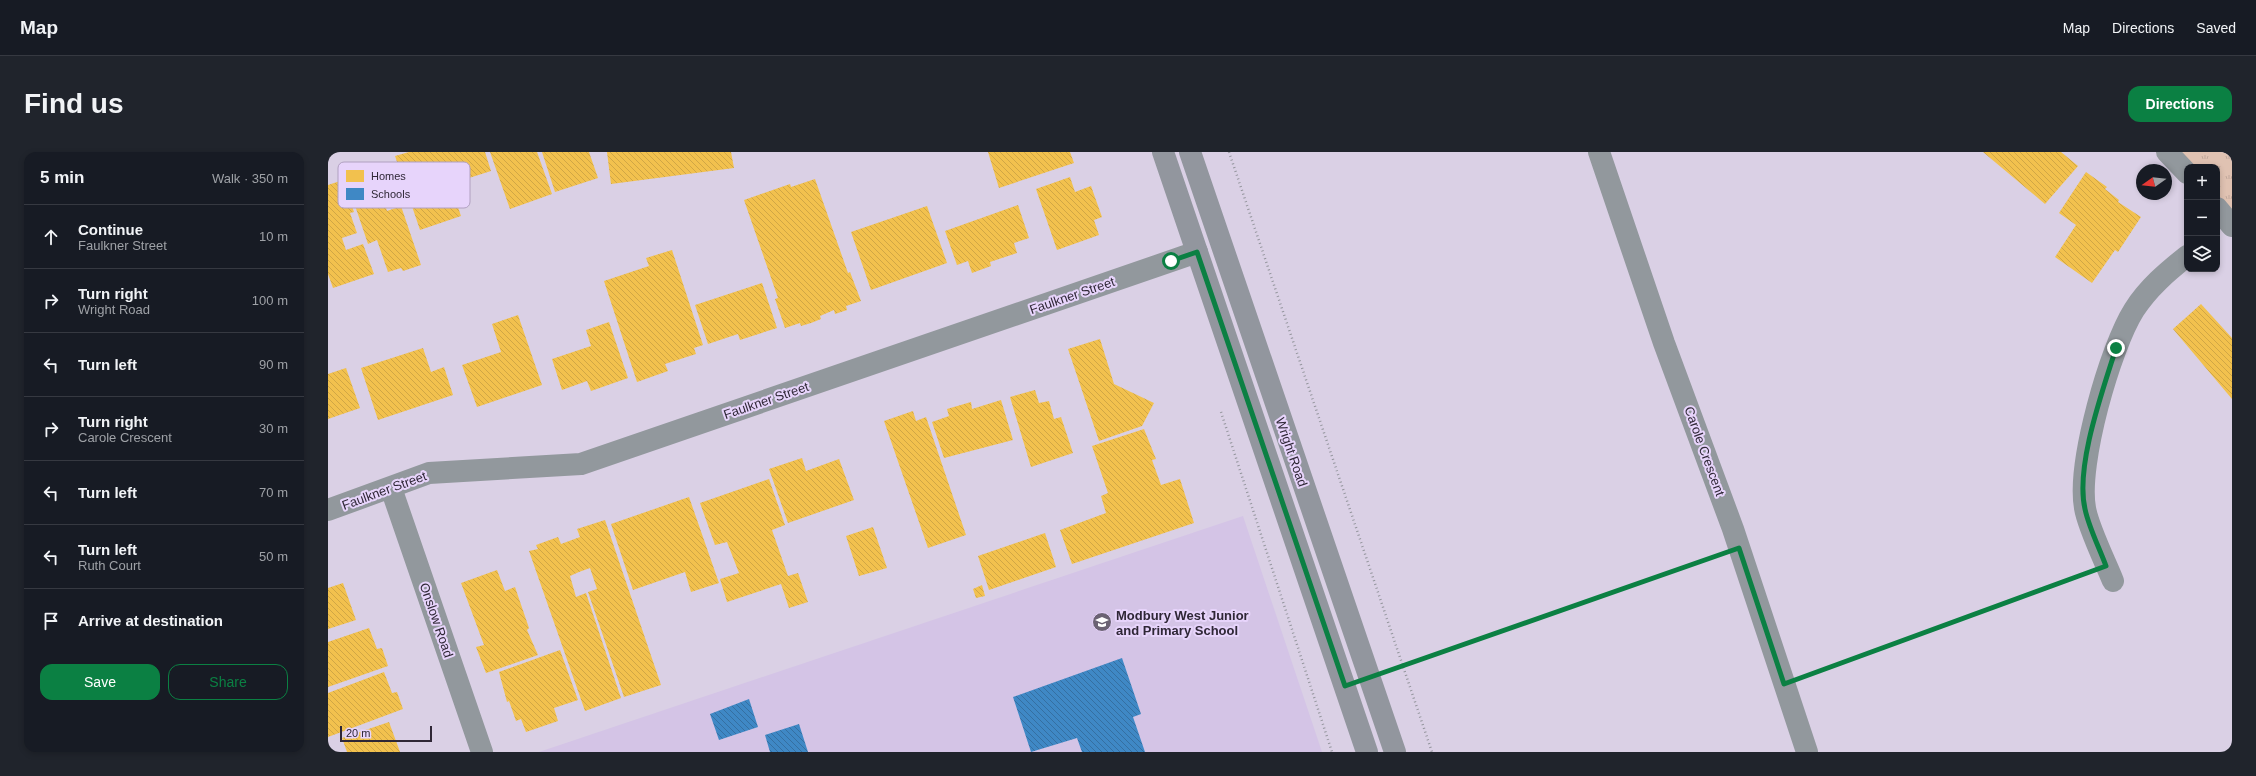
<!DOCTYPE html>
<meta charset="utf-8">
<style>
:root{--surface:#171b24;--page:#20242c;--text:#f1f3f6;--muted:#9ea1a6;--line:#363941;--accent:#0b8043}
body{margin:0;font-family:Helvetica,sans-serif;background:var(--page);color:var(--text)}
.controls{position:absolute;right:12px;top:12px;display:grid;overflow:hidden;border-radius:8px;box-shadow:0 2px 6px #0003}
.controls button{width:36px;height:36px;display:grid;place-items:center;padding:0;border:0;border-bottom:1px solid var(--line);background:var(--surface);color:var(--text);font:20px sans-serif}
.compass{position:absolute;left:1808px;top:12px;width:36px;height:36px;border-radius:50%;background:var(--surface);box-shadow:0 2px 6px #0003;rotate:255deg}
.scale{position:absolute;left:12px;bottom:10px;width:92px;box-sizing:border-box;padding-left:4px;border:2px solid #2f2736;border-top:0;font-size:11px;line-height:14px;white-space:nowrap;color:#2f2736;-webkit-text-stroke:3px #e7d4fb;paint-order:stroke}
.stop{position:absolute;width:12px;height:12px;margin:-9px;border:3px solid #0b8043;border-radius:50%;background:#fff}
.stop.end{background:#0b8043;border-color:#fff;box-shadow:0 1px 4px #0008}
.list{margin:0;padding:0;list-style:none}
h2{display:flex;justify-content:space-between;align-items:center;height:52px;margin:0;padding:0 16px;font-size:17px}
h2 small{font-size:13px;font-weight:400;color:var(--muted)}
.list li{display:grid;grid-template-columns:26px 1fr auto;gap:12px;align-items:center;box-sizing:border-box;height:64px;padding:0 16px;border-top:1px solid var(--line)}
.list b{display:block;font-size:15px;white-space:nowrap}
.list p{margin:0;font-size:13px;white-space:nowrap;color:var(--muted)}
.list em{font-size:13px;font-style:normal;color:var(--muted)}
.actions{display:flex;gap:8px;padding:12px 16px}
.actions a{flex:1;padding:9px 0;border:1px solid var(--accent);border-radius:12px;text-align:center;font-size:14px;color:var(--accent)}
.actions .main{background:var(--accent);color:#fff}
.icon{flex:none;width:22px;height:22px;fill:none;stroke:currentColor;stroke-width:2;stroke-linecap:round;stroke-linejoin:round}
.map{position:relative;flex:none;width:1904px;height:600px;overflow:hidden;border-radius:12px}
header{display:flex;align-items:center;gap:24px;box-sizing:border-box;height:56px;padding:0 20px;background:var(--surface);border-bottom:1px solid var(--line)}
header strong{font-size:19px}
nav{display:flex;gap:22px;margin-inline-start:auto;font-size:14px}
.intro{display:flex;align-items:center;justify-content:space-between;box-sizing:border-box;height:96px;padding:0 24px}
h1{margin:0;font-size:28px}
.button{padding:10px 18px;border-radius:12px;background:var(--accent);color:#fff;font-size:14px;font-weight:700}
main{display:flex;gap:24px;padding:0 24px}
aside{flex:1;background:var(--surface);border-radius:12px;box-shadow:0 2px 6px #0003}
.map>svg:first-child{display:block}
.built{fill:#d4c4e6}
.park{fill:url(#park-tufts)}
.homes{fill:url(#homes-back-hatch)}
.schools{fill:url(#schools-back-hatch)}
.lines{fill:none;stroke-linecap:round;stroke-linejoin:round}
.path{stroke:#95969e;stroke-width:2.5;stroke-dasharray:1 3;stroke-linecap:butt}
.street{stroke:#92989d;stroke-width:22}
.secondary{stroke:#92969e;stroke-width:22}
.route{stroke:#0b8043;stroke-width:5}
.labels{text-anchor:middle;stroke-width:4;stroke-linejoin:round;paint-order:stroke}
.street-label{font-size:13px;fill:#2f2736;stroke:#e7d4fb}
.poi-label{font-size:13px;font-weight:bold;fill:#2f2736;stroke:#e7d4fb;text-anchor:start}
.key{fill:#e7d4fb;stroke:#b0a0c0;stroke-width:1}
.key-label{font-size:11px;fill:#2f2736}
</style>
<header>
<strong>Map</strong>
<nav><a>Map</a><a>Directions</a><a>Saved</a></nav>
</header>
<div class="intro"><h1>Find us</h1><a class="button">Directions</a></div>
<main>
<aside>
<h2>5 min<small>Walk · 350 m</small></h2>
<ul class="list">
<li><svg class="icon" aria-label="ahead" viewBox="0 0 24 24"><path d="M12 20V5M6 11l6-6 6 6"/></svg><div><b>Continue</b><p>Faulkner Street</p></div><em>10 m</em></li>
<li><svg class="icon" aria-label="right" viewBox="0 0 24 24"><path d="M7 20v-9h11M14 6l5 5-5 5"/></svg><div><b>Turn right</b><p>Wright Road</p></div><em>100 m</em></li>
<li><svg class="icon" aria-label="left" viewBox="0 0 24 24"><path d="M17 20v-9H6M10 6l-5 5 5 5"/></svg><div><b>Turn left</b></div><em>90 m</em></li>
<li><svg class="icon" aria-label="right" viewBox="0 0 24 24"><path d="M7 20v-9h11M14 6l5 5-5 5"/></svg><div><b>Turn right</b><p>Carole Crescent</p></div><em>30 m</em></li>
<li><svg class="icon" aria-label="left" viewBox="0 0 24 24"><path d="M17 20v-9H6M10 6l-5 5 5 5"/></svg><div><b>Turn left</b></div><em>70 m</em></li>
<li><svg class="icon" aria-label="left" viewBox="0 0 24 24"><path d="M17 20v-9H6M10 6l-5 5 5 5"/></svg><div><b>Turn left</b><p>Ruth Court</p></div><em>50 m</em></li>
<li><svg class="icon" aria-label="arrive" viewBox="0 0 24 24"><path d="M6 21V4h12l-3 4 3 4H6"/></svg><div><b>Arrive at destination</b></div></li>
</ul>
<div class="actions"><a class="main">Save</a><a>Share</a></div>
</aside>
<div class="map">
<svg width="1904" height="600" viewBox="0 0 1904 600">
<defs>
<pattern id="park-tufts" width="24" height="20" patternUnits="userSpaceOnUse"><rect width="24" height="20" fill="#e0c2b2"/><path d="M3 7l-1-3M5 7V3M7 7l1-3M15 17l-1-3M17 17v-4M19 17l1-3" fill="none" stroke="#c0a79a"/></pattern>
<pattern id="homes-back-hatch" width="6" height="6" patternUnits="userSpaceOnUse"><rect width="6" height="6" fill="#f2c14e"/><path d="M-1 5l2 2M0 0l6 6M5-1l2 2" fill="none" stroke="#d0a645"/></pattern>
<pattern id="schools-back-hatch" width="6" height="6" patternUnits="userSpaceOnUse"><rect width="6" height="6" fill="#3f88c5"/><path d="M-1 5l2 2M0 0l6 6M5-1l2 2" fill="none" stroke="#356fa1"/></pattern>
</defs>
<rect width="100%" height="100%" fill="#dad0e5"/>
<path class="built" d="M915 364 994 600H211Z"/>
<path class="park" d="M1830 0H1904V77L1889 57V15H1859Z"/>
<g class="homes">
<path d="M81 0H157L163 19 122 32 133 64 92 78 67 4Z"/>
<path d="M162 0H209L224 42 182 57Z"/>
<path d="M214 0H261L270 26 227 40Z"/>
<path d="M279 0H403L406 16 283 32Z"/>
<path d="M660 0H742L746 11 671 36Z"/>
<path d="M1655 0H1733L1750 14 1717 52Z"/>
<path d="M40 12 42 19 62 12 73 44 56 49 59 59 73 54 93 113 75 119 73 116 60 120 49 88 40 92 16 21Z"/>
<path d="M1758 20 1779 35 1777 37 1791 48 1790 50 1813 65 1790 100 1787 98 1764 131 1727 105 1748 73 1731 61Z"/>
<path d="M742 25 747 40 763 34 774 65 766 68 771 83 729 98 708 37Z"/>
<path d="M487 27 520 121 522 120 533 149 518 154 519 158 507 162 506 158 492 164 493 167 483 171 473 174 472 171 457 176 447 147 450 146 416 48 462 32 463 35Z"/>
<path d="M15 28 26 60 22 61 29 81 14 86 18 98 35 92 46 122 5 136 0 122V33Z"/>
<path d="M690 53 701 86 686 91 689 101 662 110 663 114 644 121 640 109 629 113 617 79Z"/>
<path d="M599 54 619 111 543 138 523 80Z"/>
<path d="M344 98 375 193 366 196 368 202 337 212 340 219 309 230 276 129 321 114 318 106Z"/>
<path d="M434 131 449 176 412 188 410 182 380 192 367 153Z"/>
<path d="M1873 152 1904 186V247L1845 177Z"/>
<path d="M190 163 214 233 149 255 134 213 173 200 164 172Z"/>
<path d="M281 170 300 226 263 239 259 229 234 238 224 207 263 194 258 178Z"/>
<path d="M772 187 786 232 826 251 814 274 771 289 740 197Z"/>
<path d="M95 196 103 220 116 215 125 243 50 268 33 216Z"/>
<path d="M18 216 32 256 0 267V222Z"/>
<path d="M707 238 711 251 721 249 726 267 733 265 745 301 703 315 682 245Z"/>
<path d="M673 248 685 288 616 306 604 270 621 264 619 257 643 250 644 257Z"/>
<path d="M585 259 588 269 598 265 638 383 600 396 556 269Z"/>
<path d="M816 277 828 307 824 308 833 333 852 327 866 371 744 412 732 378 778 361 773 344 780 341 764 294Z"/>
<path d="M474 306 478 319 511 307 526 348 460 371 441 317Z"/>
<path d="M441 327 457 373 444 378 460 424 470 421 480 450 461 456 453 432 399 450 392 427 411 421 399 390 387 393 372 351Z"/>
<path d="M361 345 391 431 363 440 357 420 305 438 283 372Z"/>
<path d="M277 368 333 533 296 545 260 440 269 437 262 416 251 420 242 424 248 445 258 441 293 546 257 559 201 399 210 397 208 393 230 385 233 392 252 385 249 377Z"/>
<path d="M545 375 559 416 531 424 518 384Z"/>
<path d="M717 381 728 415 661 438 650 404Z"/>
<path d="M169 418 177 439 187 435 201 476 199 478 210 503 158 521 148 495 156 493 133 431Z"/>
<path d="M15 431 28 468 0 477V436Z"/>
<path d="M654 433 657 444 648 446 645 437Z"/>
<path d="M41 476 49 497 54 496 60 514 0 535V490Z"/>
<path d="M232 498 250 548 226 556 230 569 198 580 193 567 188 569 181 549 179 550 171 520Z"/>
<path d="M56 520 64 541 69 540 75 557 0 585V541Z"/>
<path d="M61 570 72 600H19L14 586Z"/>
</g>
<g class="schools">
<path d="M794 506 813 562 805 565 817 600H754L749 586 703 600 685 545Z"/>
<path d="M421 547 430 575 391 588 382 562Z"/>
<path d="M471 572 480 600H442L437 583Z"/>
</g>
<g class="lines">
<g class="path">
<path d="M901 0 1104 600"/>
<path d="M893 260 1004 600"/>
<path d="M1066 517 1386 405"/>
<path d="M1482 523 1754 423"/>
</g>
<g class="street">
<path d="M1271 0 1336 191 1405 377 1479 600"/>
<path d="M1839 0 1859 21"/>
<path d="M1889 56 1904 74"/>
<path d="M63 336 154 600"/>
<path d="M0 358 101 321 253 312 869 100"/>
<path d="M1785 429C1777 409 1760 375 1757 356 1749 312 1782 196 1806 158 1820 136 1839 120 1859 104"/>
</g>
<g class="secondary">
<path d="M835 0 1039 600"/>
<path d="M862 0 1067 600"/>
</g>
</g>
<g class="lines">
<path class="route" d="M843 109 869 100 1017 534 1411 396 1456 532 1778 414C1771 395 1761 376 1757 357 1747 314 1775 238 1788 196"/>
</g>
<defs>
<g id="school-disc" transform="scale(1)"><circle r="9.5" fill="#6b6273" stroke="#e7d4fb"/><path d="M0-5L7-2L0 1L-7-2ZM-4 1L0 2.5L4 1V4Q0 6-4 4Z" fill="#fff"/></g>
</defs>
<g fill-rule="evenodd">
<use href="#school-disc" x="774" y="470"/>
</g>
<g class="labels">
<g class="street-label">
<text transform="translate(744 143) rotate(-19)" y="5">Faulkner Street</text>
<text transform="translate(438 248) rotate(-19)" y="5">Faulkner Street</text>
<text transform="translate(1377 299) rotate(70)" y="5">Carole Crescent</text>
<text transform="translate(964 300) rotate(71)" y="5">Wright Road</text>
<text transform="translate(56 338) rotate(-20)" y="5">Faulkner Street</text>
<text transform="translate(109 468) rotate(71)" y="5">Onslow Road</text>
</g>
<g class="poi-label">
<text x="788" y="468">Modbury West Junior<tspan x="788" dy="15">and Primary School</tspan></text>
</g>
</g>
<rect x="10" y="10" width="132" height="46" rx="6" class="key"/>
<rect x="18" y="18" width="18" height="12" fill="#f2c14e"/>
<rect x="18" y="36" width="18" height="12" fill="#3f88c5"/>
<g class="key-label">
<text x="43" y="28">Homes</text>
<text x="43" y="46">Schools</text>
</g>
</svg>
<div class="controls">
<button>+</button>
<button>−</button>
<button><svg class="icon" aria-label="layers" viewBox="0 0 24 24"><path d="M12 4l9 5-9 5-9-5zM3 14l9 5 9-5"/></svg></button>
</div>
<svg class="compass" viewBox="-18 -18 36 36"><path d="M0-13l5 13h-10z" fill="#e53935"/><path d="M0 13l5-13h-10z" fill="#9ea1a6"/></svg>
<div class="scale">20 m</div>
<div class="stop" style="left:843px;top:109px"></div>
<div class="stop end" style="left:1788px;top:196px"></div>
</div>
</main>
